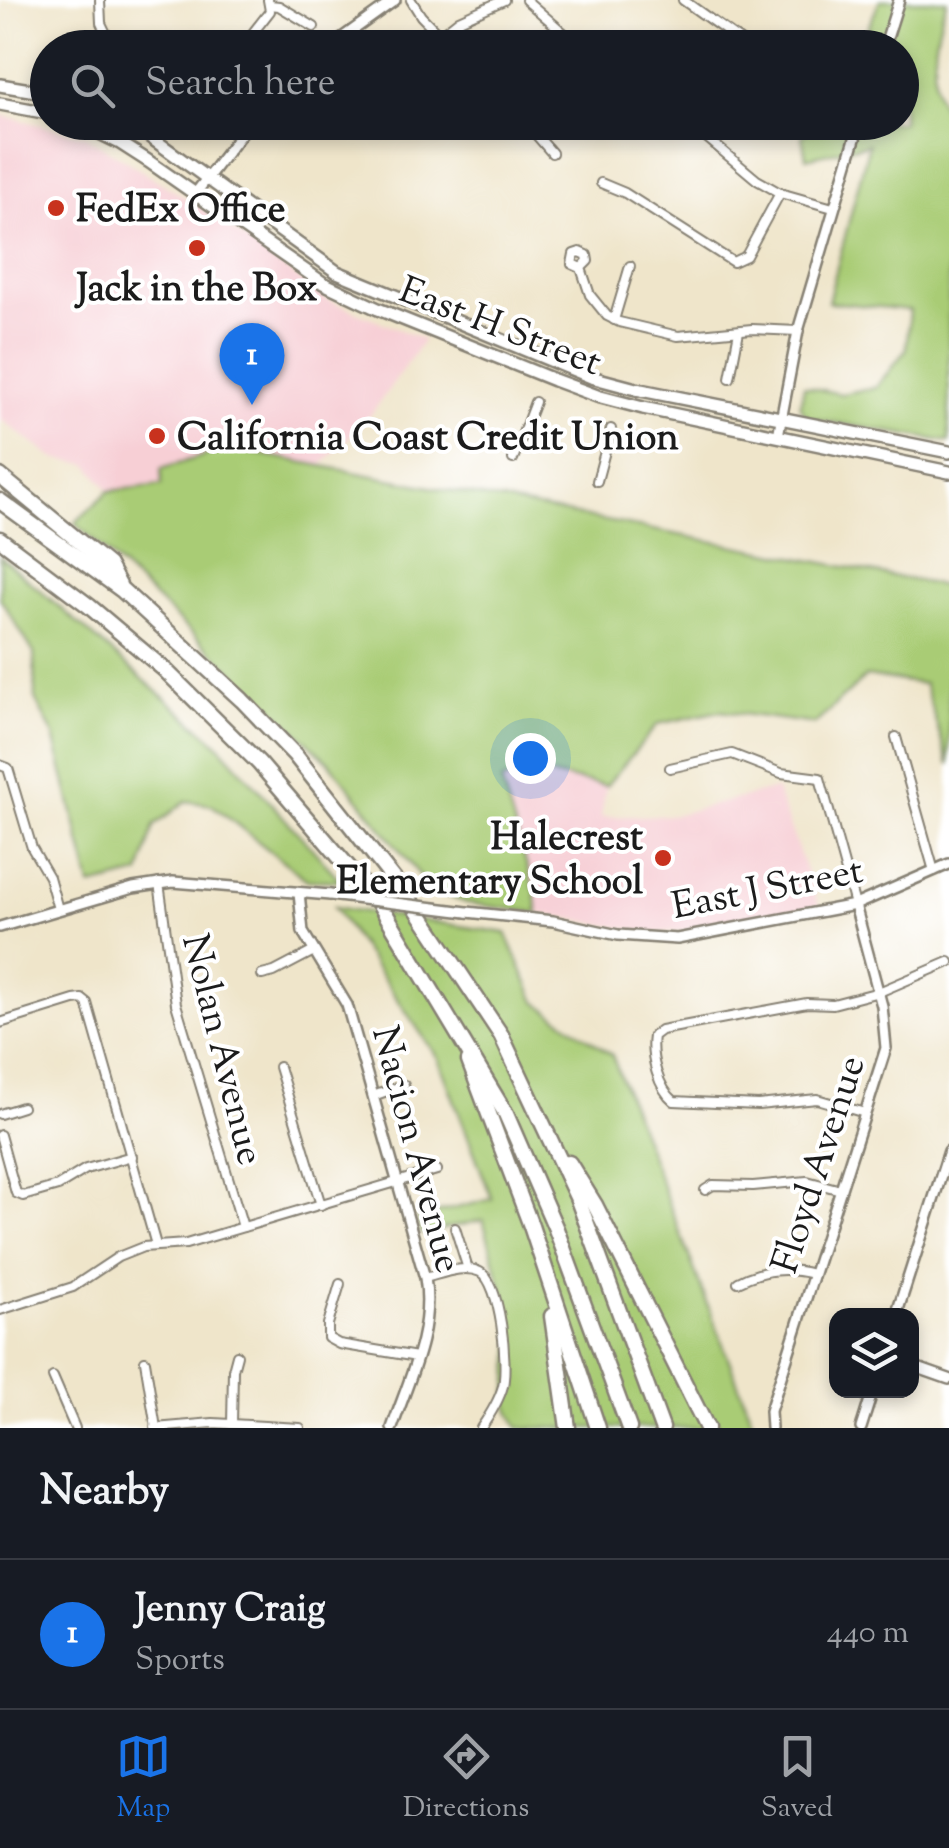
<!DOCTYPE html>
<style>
:root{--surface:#171b24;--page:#242831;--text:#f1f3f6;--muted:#9ea1a6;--line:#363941;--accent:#1a73e8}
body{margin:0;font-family:"Sorts Mill Goudy",serif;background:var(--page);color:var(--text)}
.controls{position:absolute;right:30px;bottom:30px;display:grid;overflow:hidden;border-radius:20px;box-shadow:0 5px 15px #0003}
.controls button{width:90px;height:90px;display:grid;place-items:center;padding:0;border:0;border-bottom:2px solid var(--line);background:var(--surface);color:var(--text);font:50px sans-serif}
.you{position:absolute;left:530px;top:758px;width:35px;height:35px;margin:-25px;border:8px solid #fff;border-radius:50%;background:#1a73e8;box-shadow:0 0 0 15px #1a73e833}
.badge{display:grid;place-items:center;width:65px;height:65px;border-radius:50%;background:var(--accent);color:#fff;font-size:32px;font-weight:700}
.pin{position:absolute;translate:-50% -82px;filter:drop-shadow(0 2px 5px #0008)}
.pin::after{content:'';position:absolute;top:52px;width:35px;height:30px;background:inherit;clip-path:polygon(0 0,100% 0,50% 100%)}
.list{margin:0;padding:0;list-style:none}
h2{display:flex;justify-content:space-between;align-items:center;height:130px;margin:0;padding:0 40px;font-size:42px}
h2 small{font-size:32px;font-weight:400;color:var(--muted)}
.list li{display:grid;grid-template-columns:65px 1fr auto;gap:30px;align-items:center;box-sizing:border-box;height:150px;padding:0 40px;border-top:2px solid var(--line)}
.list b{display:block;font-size:38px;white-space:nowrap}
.list p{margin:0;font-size:32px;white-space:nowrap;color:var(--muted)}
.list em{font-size:32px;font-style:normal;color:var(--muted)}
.icon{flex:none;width:55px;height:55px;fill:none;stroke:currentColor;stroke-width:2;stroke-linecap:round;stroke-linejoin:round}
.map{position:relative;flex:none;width:949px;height:1428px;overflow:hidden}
.search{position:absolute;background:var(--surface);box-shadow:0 5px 15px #0003;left:30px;right:30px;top:30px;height:110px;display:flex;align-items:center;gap:25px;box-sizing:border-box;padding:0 35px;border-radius:55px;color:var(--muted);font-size:38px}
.sheet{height:280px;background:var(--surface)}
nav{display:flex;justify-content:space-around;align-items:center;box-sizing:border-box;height:140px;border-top:2px solid var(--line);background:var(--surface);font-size:28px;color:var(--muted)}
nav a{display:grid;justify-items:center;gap:5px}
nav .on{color:var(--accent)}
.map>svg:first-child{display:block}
.built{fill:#f7cfd5}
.green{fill:#a9cc75;stroke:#627448;stroke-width:2.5}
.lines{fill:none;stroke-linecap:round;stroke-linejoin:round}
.minor-casing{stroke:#868073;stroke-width:12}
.tertiary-casing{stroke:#868073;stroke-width:14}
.primary-casing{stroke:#868073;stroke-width:16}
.motorway-casing{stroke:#868073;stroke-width:19}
.minor{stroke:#fff;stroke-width:8}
.tertiary{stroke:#fff;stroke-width:9}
.primary{stroke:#fff;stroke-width:11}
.motorway{stroke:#fff;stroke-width:14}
.tertiary-bridge-casing{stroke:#868073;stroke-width:14;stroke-linecap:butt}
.tertiary-bridge{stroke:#fff;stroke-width:9}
.poi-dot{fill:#c8321e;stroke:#fff;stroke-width:4}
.labels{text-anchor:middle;stroke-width:8;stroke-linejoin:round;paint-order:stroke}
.poi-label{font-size:38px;font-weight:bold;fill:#1c1c1c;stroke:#fff;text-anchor:start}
.street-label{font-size:38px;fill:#1c1c1c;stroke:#fff}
</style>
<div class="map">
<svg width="949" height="1428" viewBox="0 0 949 1428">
<rect width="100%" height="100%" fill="#fff"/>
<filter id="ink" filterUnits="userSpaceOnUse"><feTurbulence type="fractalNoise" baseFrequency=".01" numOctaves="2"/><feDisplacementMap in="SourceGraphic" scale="20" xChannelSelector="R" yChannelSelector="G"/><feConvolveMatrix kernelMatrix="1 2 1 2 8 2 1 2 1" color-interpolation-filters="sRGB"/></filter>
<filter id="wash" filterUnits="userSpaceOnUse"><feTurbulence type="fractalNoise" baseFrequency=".0048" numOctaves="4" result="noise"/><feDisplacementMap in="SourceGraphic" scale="40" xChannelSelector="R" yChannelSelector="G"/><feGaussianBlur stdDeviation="2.25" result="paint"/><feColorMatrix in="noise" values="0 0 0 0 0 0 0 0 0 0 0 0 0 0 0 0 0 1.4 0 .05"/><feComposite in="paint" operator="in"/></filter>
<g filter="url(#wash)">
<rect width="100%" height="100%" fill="#efe5ca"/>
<g class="built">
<path d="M0 115 85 136 202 208 326 299 424 340 369 417 320 467 229 448 163 485 109 491 88 464 55 459 0 419Z"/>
<path d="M531 771 606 786 601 817 674 815 776 789 819 906 705 929 651 933 538 913 535 892 500 781Z"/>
</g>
<g class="green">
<path d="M880 0H947C936 29 924 90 949 115V442L808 418 800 406 804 386 841 394 876 387 906 350 910 310 828 302 869 144 806 158 802 136 822 123 902 122V48L860 47Z"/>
<path d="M229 448 949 587V765L924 684 866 676 815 724 720 711 658 724 606 786 531 771 501 781 535 892 538 913 467 903 432 891 329 762 75 523 109 491 162 485 161 469Z"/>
<path d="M0 556 216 742 341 881 307 880 212 805 186 801 154 826 140 874 91 886 54 736 35 699 34 653 0 598Z"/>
<path d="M334 907 506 933 536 1002 612 1055 755 1428H518L507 1404 513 1329 483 1220 421 1234 417 1218 492 1199 438 1058Z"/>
</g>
</g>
<g filter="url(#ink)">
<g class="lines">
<g class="minor-casing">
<g id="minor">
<path d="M100 0 101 23 113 48"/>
<path d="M411 0 421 16 452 48"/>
<path d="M526 0 581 48"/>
<path d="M683 0 750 48"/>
<path d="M270 5 279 6 314 27"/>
<path d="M254 34 269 48"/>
<path d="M440 35 459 20 504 0"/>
<path d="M241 48 270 11 268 0"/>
<path d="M525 122 552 153"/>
<path d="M688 122 757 180 780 193 833 208"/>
<path d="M601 183 625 193 733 262 746 256 780 193"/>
<path d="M581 268 588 261 587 255 580 252 574 254 572 264 581 268 590 295 607 316 619 322 678 336 752 329 798 331"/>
<path d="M614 320 630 266"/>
<path d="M730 378 739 331"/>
<path d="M513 459 535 402"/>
<path d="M597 481 611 429"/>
<path d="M896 737 934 871"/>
<path d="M0 765 8 768 32 848 49 877 58 909"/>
<path d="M670 768 732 754 781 773 820 778 855 905"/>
<path d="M159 883 176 1004 243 1227"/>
<path d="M262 975 274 972 314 951"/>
<path d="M0 1023 74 1000 82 999 87 1003 156 1245"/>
<path d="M279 1067 321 1205"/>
<path d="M373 1096 404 1085"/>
<path d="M865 1113 817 1099 758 1105 674 1101C658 1088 650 1057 653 1036L661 1030 807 1003 833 1004 879 992 949 962"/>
<path d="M0 1114 22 1107"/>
<path d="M0 1135 16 1193 23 1196 58 1186 86 1169 132 1156"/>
<path d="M705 1190 713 1185 753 1186 807 1181 841 1190"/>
<path d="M455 1228 468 1269"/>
<path d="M425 1278C441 1274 464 1264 480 1272 501 1283 508 1364 503 1386 499 1401 490 1415 481 1428"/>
<path d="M738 1282C764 1269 786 1267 813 1274"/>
<path d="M340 1284 328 1324V1338L339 1344 417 1357"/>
<path d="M0 1310 73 1287 118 1257 143 1247 186 1244 437 1170"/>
<path d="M145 1361 156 1428"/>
<path d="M53 1377 75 1428"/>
<path d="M232 1424 233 1370 237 1355"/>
<path d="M155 1428 213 1423 300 1428"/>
</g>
</g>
<g class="tertiary-casing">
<g id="tertiary">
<path d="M328 48 395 0"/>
<path d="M884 48 899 0"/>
<path d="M195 194 250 122"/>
<path d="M778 436 798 331 860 122"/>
<path d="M299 893 303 932 347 1005 425 1278C434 1330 409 1379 392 1428"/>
<path d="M467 912 553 921 618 935 677 939 855 905 949 864"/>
<path d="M0 927 133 888 173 882 330 895"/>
<path d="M896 1316 949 1151"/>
<path d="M912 1366 949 1379"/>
<path d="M771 1428 770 1411 886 1048 882 1006 855 905"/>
<path d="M861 1428 873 1390"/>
</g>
</g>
<g class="primary-casing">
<g id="primary">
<path d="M0 85 48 93"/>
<path d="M0 104 48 113"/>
<path d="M77 122 120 143 148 161 323 283 378 309 554 380 597 396 643 408 949 472"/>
<path d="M125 122 146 134 337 272 591 377 636 389 949 452"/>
</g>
</g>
<g class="motorway-casing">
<g id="motorway">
<path d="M0 476 108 565 119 585"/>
<path d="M0 501 122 590 242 700 295 755 417 909 501 1035 577 1197 662 1428"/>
<path d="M0 539 89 606 165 670 259 763 379 903 506 1114 556 1229 629 1428"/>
<path d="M469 1061 531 1226 598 1428"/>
<path d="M569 1163 595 1205 707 1428"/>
<path d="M552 1316 568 1428"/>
</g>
</g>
<use href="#minor" class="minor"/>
<use href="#tertiary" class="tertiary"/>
<use href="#primary" class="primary"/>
<use href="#motorway" class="motorway"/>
<g class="tertiary-bridge-casing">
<path id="tertiary-bridge" d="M330 895 467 912"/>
</g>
<use href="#tertiary-bridge" class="tertiary-bridge"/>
</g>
</g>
<g class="poi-dot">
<circle cx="56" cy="208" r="10"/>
<circle cx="197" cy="248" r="10"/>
<circle cx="157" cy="436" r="10"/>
<circle cx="663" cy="858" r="10"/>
</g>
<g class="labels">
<g class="poi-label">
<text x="76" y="221">FedEx Office</text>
<text x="197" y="300" text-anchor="middle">Jack in the Box</text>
<text x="177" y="449">California Coast Credit Union</text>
<text x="643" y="849" text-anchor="end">Halecrest<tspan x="643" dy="44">Elementary School</tspan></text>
</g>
<g class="street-label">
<text transform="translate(501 325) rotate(21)" y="13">East H Street</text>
<text transform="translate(767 887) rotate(-11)" y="13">East J Street</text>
<text transform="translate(224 1049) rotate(76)" y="13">Nolan Avenue</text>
<text transform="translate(418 1149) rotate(75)" y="13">Nacion Avenue</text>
<text transform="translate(817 1164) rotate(-72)" y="13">Floyd Avenue</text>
</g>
</g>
</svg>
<div class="controls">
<button><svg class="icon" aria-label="layers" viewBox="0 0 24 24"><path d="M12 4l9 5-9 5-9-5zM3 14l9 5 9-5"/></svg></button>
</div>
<div class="you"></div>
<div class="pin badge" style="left:252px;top:405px">1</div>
<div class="search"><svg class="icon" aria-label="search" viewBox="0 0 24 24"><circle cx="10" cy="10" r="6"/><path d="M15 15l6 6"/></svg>Search here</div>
</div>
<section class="sheet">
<h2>Nearby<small></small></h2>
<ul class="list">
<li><span class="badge">1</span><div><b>Jenny Craig</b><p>Sports</p></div><em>440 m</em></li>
</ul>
</section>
<nav>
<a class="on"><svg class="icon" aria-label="map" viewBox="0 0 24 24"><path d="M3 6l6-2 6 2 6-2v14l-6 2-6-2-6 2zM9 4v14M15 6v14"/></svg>Map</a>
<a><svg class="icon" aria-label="directions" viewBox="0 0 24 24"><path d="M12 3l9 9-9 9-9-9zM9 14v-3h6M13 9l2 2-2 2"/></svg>Directions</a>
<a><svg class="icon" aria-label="saved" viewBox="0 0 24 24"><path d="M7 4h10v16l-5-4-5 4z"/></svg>Saved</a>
</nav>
